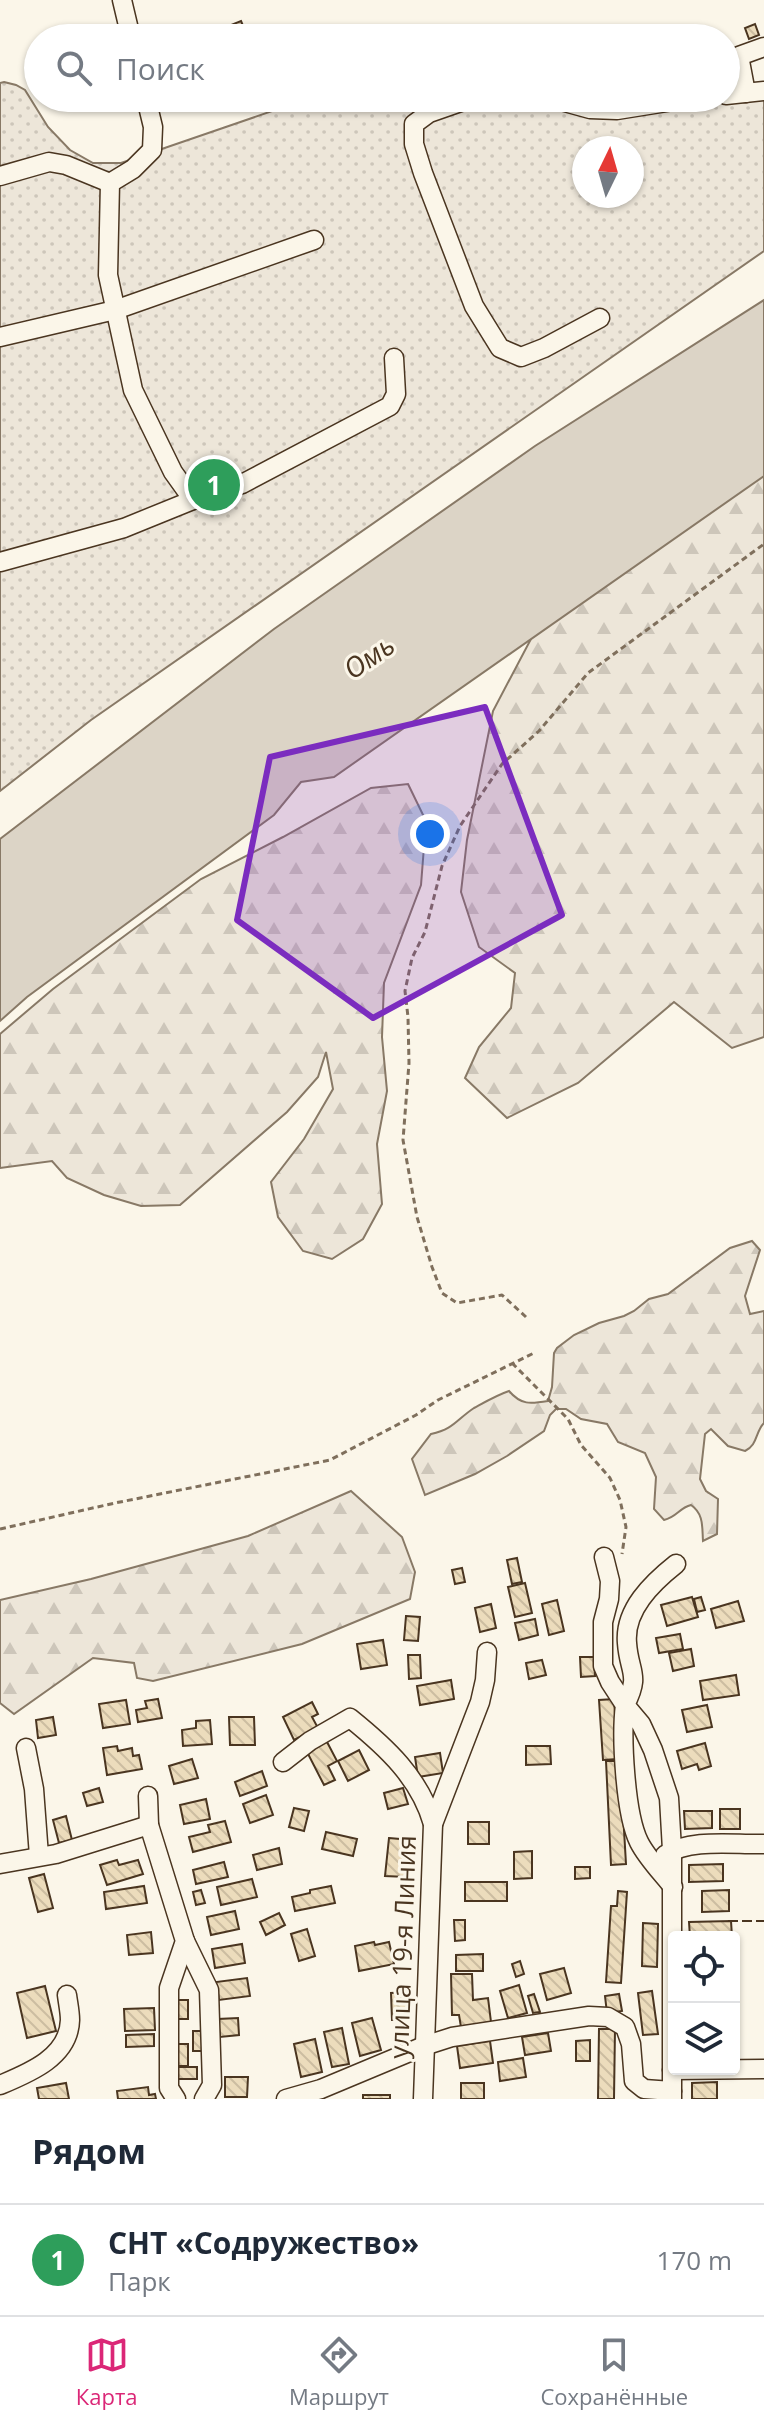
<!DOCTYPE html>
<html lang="ru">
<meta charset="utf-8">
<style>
:root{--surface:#fff;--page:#f2f2f3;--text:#1f2937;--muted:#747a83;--line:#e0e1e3;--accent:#db2777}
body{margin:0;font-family:"Open Sans",sans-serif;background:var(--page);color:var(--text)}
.controls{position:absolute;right:24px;bottom:24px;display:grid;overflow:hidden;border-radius:8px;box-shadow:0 2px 6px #0004}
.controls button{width:72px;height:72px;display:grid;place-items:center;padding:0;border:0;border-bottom:2px solid var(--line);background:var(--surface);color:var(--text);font:40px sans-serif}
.compass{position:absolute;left:572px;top:136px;width:72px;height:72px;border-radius:50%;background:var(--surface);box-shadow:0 2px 6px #0004;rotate:5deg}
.you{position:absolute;left:430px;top:834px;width:28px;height:28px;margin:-20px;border:6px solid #fff;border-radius:50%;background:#1a73e8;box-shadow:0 0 0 12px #1a73e833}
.badge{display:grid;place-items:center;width:52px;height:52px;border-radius:50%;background:var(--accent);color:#fff;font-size:26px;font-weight:700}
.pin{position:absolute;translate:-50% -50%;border:4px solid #fff;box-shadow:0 2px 8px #0006}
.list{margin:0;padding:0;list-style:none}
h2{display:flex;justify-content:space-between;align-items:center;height:104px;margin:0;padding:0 32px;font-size:34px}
h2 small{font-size:26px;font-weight:400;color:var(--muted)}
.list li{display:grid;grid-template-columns:52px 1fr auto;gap:24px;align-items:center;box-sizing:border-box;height:112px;padding:0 32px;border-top:2px solid var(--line)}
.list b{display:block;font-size:30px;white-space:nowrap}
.list p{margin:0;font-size:26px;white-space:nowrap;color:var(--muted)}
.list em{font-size:26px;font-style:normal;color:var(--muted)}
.icon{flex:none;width:44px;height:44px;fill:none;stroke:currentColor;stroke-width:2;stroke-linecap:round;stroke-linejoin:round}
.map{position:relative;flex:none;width:764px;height:2099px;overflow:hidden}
.search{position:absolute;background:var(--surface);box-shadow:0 2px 6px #0004;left:24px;right:24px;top:24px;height:88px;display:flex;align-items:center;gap:20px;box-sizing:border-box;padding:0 28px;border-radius:44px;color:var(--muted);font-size:30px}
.sheet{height:216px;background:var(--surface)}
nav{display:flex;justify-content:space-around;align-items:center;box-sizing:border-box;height:112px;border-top:2px solid var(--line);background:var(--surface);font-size:22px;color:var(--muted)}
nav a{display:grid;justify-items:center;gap:4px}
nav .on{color:var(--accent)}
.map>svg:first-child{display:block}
.forest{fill:url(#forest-firs);stroke:#887966;stroke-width:2}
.garden{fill:url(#garden-dots);stroke:#887966;stroke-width:2;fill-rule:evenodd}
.water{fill:#dcd4c6;stroke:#887966;stroke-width:2}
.building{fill:url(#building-back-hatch);stroke:#4a3520;stroke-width:2}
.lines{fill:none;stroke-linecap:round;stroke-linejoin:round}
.minor-casing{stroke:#4a3520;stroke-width:21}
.path{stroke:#7f6f5c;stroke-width:3;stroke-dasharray:6 4;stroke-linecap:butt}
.minor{stroke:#fbf6e9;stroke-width:18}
.fence{stroke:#4a3520;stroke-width:2;stroke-dasharray:10 4;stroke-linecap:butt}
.marked{fill:#7b2cbf;fill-opacity:0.2;stroke:#7b2cbf;stroke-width:6;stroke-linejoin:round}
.labels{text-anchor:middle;stroke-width:6;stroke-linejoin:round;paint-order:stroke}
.street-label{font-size:26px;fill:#4a3520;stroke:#fbf6e9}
.water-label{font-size:28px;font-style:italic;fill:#4a3520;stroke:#fbf6e9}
</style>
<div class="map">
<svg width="764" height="2099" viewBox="0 0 764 2099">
<defs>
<pattern id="forest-firs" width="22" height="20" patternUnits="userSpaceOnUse" patternTransform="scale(2)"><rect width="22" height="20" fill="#ede6d9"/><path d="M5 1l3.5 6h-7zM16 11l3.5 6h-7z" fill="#cdc6ba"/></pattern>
<pattern id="garden-dots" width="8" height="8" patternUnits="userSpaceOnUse" patternTransform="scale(2)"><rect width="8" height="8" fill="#ede6d9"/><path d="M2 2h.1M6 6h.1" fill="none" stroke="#cdc6ba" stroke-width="1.8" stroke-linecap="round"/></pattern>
<pattern id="building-back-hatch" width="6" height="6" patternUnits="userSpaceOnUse" patternTransform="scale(2)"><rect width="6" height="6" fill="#ecdcbc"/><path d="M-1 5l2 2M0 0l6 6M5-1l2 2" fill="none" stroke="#ccbda1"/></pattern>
</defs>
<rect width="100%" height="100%" fill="#fbf6e9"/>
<g class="forest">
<path d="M764 451V1037L732 1048 674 1002 578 1083 507 1118 465 1078 479 1047 511 1008 515 973 479 947 461 892 467 840 493 711 552 599Z"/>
<path d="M408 784 426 821 421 885 384 983 382 1037 387 1091 377 1144 382 1204 363 1239 332 1259 303 1251 278 1217 271 1182 304 1139 333 1089 326 1052 318 1077 287 1112 180 1205 141 1206 104 1195 67 1178 52 1161 0 1168V1034L53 989 201 879 283 837 371 788Z"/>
<path d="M752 1241 760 1250 745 1296 750 1314 764 1311V1423C755 1432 758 1445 745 1451L728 1446 711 1429 705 1434 700 1479 706 1491 718 1499 717 1534 703 1541C702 1527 704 1514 691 1505 679 1508 677 1517 664 1520L654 1509 656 1477 645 1453 618 1442 607 1424 581 1419 566 1409H556L550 1415 544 1431 507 1456 475 1474 425 1495 412 1459 431 1434C454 1429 456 1420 474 1408 485 1402 497 1395 509 1391 521 1405 530 1404 548 1401L552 1387 554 1353 557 1348 574 1335 599 1323 624 1316 634 1311 649 1299 668 1294 730 1248Z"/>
<path d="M351 1491 402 1537 415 1572 410 1599 302 1644 153 1681 137 1678 134 1663 93 1658 14 1714 0 1703V1600L91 1579 248 1536Z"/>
</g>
<path class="garden" d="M4 82 16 85 25 90 48 127 70 150 93 163H121L310 98H515L609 113 764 97V251L91 720 0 791V83ZM584 148H632V196H584Z"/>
<path class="water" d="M764 300V476L334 777 301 782 274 815 27 997 0 1021V839L274 629 535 446Z"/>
<g class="building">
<path d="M241 21 248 38H230L226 27Z"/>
<path d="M755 24 759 35 749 39 745 28Z"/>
<path d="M401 27 404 38H391L388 31Z"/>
<path d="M517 1558 522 1582 512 1584 507 1560Z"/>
<path d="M462 1568 465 1582 455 1584 452 1570Z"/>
<path d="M525 1583 532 1613 515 1617 508 1587Z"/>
<path d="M692 1597 698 1617 667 1626 661 1605Z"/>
<path d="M701 1597 705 1610 697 1612 694 1599Z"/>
<path d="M557 1600 564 1631 549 1635 542 1604Z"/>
<path d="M738 1601 744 1621 716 1628 711 1609Z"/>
<path d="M491 1604 496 1628 480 1632 475 1608Z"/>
<path d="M406 1616 420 1617 418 1641 404 1640Z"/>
<path d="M535 1619 538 1635 519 1640 515 1623Z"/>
<path d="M680 1634 683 1649 659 1653 656 1638Z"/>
<path d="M383 1640 387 1665 361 1669 357 1644Z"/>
<path d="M691 1649 694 1666 673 1671 669 1653Z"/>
<path d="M408 1655H420L421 1678 409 1679Z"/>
<path d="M580 1657H594L595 1676 581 1677Z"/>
<path d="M542 1660 546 1675 529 1679 526 1663Z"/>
<path d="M736 1675 739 1695 703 1700 700 1681Z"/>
<path d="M451 1680 454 1699 420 1705 417 1686Z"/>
<path d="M158 1699 162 1718 138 1722 136 1710 147 1708 145 1701Z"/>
<path d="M614 1699 618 1759 603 1760 599 1700Z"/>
<path d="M126 1700 130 1724 103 1728 99 1704Z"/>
<path d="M312 1702 318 1714 312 1717 318 1728 294 1740 283 1717Z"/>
<path d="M707 1705 712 1727 687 1732 682 1710Z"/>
<path d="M53 1717 56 1735 38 1738 36 1720Z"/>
<path d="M229 1717H254L255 1745H230Z"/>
<path d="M210 1720 212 1744 183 1746 182 1730 196 1728V1721Z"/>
<path d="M326 1740 337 1761 328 1766 335 1780 324 1785 306 1750Z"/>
<path d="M705 1743 711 1766 699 1770 697 1764 682 1769 677 1751Z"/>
<path d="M117 1746 118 1751 132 1748 133 1756 139 1755 142 1769 107 1775 103 1748Z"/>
<path d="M526 1746H550L551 1764 526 1765Z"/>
<path d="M359 1750 369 1770 348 1781 338 1761Z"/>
<path d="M440 1753 443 1773 418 1777 415 1757Z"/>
<path d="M192 1759 198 1778 174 1784 169 1766Z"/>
<path d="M606 1761H620L626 1864 611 1865Z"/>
<path d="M262 1771 267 1786 240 1796 235 1782Z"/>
<path d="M99 1788 103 1802 87 1806 83 1793Z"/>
<path d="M403 1788 408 1804 388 1809 384 1793Z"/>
<path d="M266 1795 273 1815 250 1823 243 1804Z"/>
<path d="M206 1799 210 1819 184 1824 180 1805Z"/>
<path d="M294 1808 309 1811 304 1831 289 1827Z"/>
<rect x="720" y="1809" width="20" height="20"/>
<path d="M684 1811H712V1828L685 1829Z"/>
<path d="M66 1816 72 1840 59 1843 53 1820Z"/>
<path d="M225 1821 231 1842 193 1852 189 1837 210 1832 208 1825Z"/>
<rect x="468" y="1822" width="21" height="22"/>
<path d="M326 1832 357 1839 353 1856 322 1849Z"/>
<path d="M389 1838 411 1840 407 1877 385 1876Z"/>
<path d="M279 1848 282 1864 257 1870 253 1855Z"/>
<path d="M532 1851V1878L514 1879V1852Z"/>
<path d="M117 1860 119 1865 138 1860 143 1874 107 1885 100 1865Z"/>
<path d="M224 1862 228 1877 196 1884 193 1870Z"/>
<path d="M723 1864V1881L689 1882V1865Z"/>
<path d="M575 1867H590V1878L575 1879Z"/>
<path d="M44 1874 53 1908 38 1912 29 1878Z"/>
<path d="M252 1879 257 1897 221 1905 217 1887Z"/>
<rect x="465" y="1882" width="42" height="19"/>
<path d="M144 1886 147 1903 106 1909 104 1892Z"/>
<path d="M331 1886 335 1903 295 1911 292 1897 310 1893V1890Z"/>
<path d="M201 1890 205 1903 196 1905 193 1892Z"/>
<path d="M729 1890V1911L702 1912V1891Z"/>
<path d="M618 1891 627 1892 621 1983 606 1982 611 1906H617Z"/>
<path d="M235 1911 239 1929 211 1935 207 1917Z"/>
<path d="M279 1913 285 1925 266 1935 260 1922Z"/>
<path d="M454 1920H465V1940L455 1941Z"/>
<path d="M731 1921 732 1937H690L689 1922Z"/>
<path d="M643 1923 658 1924 657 1967 642 1966Z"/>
<path d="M307 1929 315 1956 299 1961 291 1934Z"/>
<path d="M151 1932 153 1953 129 1955 127 1935Z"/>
<path d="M374 1942 375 1945 389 1942 394 1964 359 1971 355 1946Z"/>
<path d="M242 1944 245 1963 215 1968 212 1949Z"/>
<path d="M483 1954V1971H456V1955Z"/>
<path d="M520 1961 524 1974 516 1977 512 1964Z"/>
<path d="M564 1968 571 1993 547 2000 540 1974Z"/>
<path d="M451 1974H472L473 2000 488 1998 491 2022 461 2027 459 2015H452Z"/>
<path d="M247 1978 250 1996 219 2000 216 1982Z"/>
<path d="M519 1985 527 2013 508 2018 500 1991Z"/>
<path d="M45 1986 56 2031 27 2038 17 1993Z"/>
<path d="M652 1991 658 2034 643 2035 638 1993Z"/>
<path d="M408 1992 409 2019 392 2020 391 1993Z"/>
<path d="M534 1994 540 2012 533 2013 528 1996Z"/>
<path d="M619 1994 622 2011 607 2013 605 1996Z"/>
<rect x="175" y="2000" width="13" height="19"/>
<path d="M154 2008 155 2030 125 2031 124 2009Z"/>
<path d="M238 2018 239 2035 220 2037 218 2019Z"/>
<path d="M372 2018 381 2050 360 2056 352 2023Z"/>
<path d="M342 2028 349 2064 332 2067 324 2032Z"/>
<path d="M599 2029H615L614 2099H598Z"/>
<rect x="193" y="2031" width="11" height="20"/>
<path d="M548 2033 551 2051 525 2055 522 2037Z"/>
<path d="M154 2034V2046L126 2047V2035Z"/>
<path d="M315 2039 322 2072 301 2077 294 2044Z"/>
<path d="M590 2040V2061H576V2041Z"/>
<path d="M490 2041 493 2063 460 2068 457 2046Z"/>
<rect x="174" y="2044" width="14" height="22"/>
<path d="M523 2058 526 2077 500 2081 498 2062Z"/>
<rect x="174" y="2067" width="23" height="12"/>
<path d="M225 2077H248L247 2097H225Z"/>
<path d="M717 2082V2099H692V2083Z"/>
<path d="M66 2083 69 2099H39L37 2088Z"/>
<rect x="461" y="2083" width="23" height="16"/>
<path d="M148 2087 149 2095 155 2094 156 2099H118L117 2091Z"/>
<rect x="363" y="2095" width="27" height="4"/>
</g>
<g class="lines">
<g class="minor-casing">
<g id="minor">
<path d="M122 0 131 38"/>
<path d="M746 93 739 56 764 47"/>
<path d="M726 95 764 91"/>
<path d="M146 98 153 127 152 150 133 169 110 183 108 275 133 390 173 472 193 500"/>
<path d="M472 98 429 113 414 124V144L423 173 474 306 500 348 521 357 544 348 600 318"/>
<path d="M550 98 590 109 617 110 692 98"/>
<path d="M0 176 49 162 66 165 110 183"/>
<path d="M0 337 115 310 314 240"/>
<path d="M0 562 124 528 193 500 242 484 390 406 396 394 394 358"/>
<path d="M604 1557 610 1581 609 1599 603 1622V1666L610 1682 625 1705C621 1736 625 1814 639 1842 647 1858 662 1873 673 1887"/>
<path d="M26 1748 34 1789 39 1856"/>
<path d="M283 1762 310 1741 350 1718C386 1747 420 1778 433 1824L423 2099"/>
<path d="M148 1796 149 1825 185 1941 169 1988V2088L176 2099"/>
<path d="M433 1824 480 1702 485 1680 487 1652"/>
<path d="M665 1855C691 1838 734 1845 764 1844"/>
<path d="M0 1864 56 1854 149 1825"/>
<path d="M185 1941 209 1990 212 2085 204 2099"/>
<path d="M672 2070 764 2069"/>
<path d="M0 2085C29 2073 69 2057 70 2020 70 2012 68 2003 67 1995"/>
<path d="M286 2099 321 2089 424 2046 452 2037 589 2016 608 2017 625 2027 631 2044 634 2081 644 2089 672 2091"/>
<path d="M672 2099V1850L669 1798 653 1750 641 1724 625 1705C641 1674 629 1673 627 1643 624 1610 652 1583 676 1564"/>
</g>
</g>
<g class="path">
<path d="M526 1317 502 1295 457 1303 442 1293 432 1267 417 1217 403 1140 409 1063 408 1017 405 991 412 958 425 932 442 866 460 826 502 764 539 731 588 673 764 544"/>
<path d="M512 1363 568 1419 581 1445 610 1478 620 1500 626 1527 622 1554"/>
<path d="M0 1529 115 1503 330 1460 416 1415 438 1400 534 1353"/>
</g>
<use href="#minor" class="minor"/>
<path class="fence" d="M728 1921H764"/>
</g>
<path class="marked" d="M485 707 562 915 373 1018 237 920 270 757Z"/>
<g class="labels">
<g class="street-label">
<text transform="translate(403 1947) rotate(-88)" y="9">улица 19-я Линия</text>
</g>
<g class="water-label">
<text transform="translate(369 657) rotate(-34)" y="10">Омь</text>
</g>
</g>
</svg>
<div class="controls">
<button><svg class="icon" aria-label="locate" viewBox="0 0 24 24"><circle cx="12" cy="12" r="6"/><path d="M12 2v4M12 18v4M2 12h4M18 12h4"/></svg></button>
<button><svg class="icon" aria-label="layers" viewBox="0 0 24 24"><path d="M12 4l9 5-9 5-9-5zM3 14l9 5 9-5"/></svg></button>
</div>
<svg class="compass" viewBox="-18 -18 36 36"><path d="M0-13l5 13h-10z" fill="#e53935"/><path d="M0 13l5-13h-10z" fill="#747a83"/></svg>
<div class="you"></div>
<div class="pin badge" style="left:214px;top:485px;background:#2e9e5b">1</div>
<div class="search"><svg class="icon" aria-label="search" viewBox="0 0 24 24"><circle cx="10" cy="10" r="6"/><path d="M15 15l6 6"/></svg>Поиск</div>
</div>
<section class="sheet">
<h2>Рядом<small></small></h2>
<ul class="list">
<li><span class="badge" style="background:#2e9e5b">1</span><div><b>СНТ «Содружество»</b><p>Парк</p></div><em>170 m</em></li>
</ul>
</section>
<nav>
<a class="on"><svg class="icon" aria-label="map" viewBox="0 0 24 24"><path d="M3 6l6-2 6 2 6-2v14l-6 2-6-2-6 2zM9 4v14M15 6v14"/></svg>Карта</a>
<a><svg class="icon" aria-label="directions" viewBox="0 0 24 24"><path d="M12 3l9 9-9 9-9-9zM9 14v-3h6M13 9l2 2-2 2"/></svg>Маршрут</a>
<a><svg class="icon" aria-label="saved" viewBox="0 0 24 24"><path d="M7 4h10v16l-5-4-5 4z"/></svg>Сохранённые</a>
</nav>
